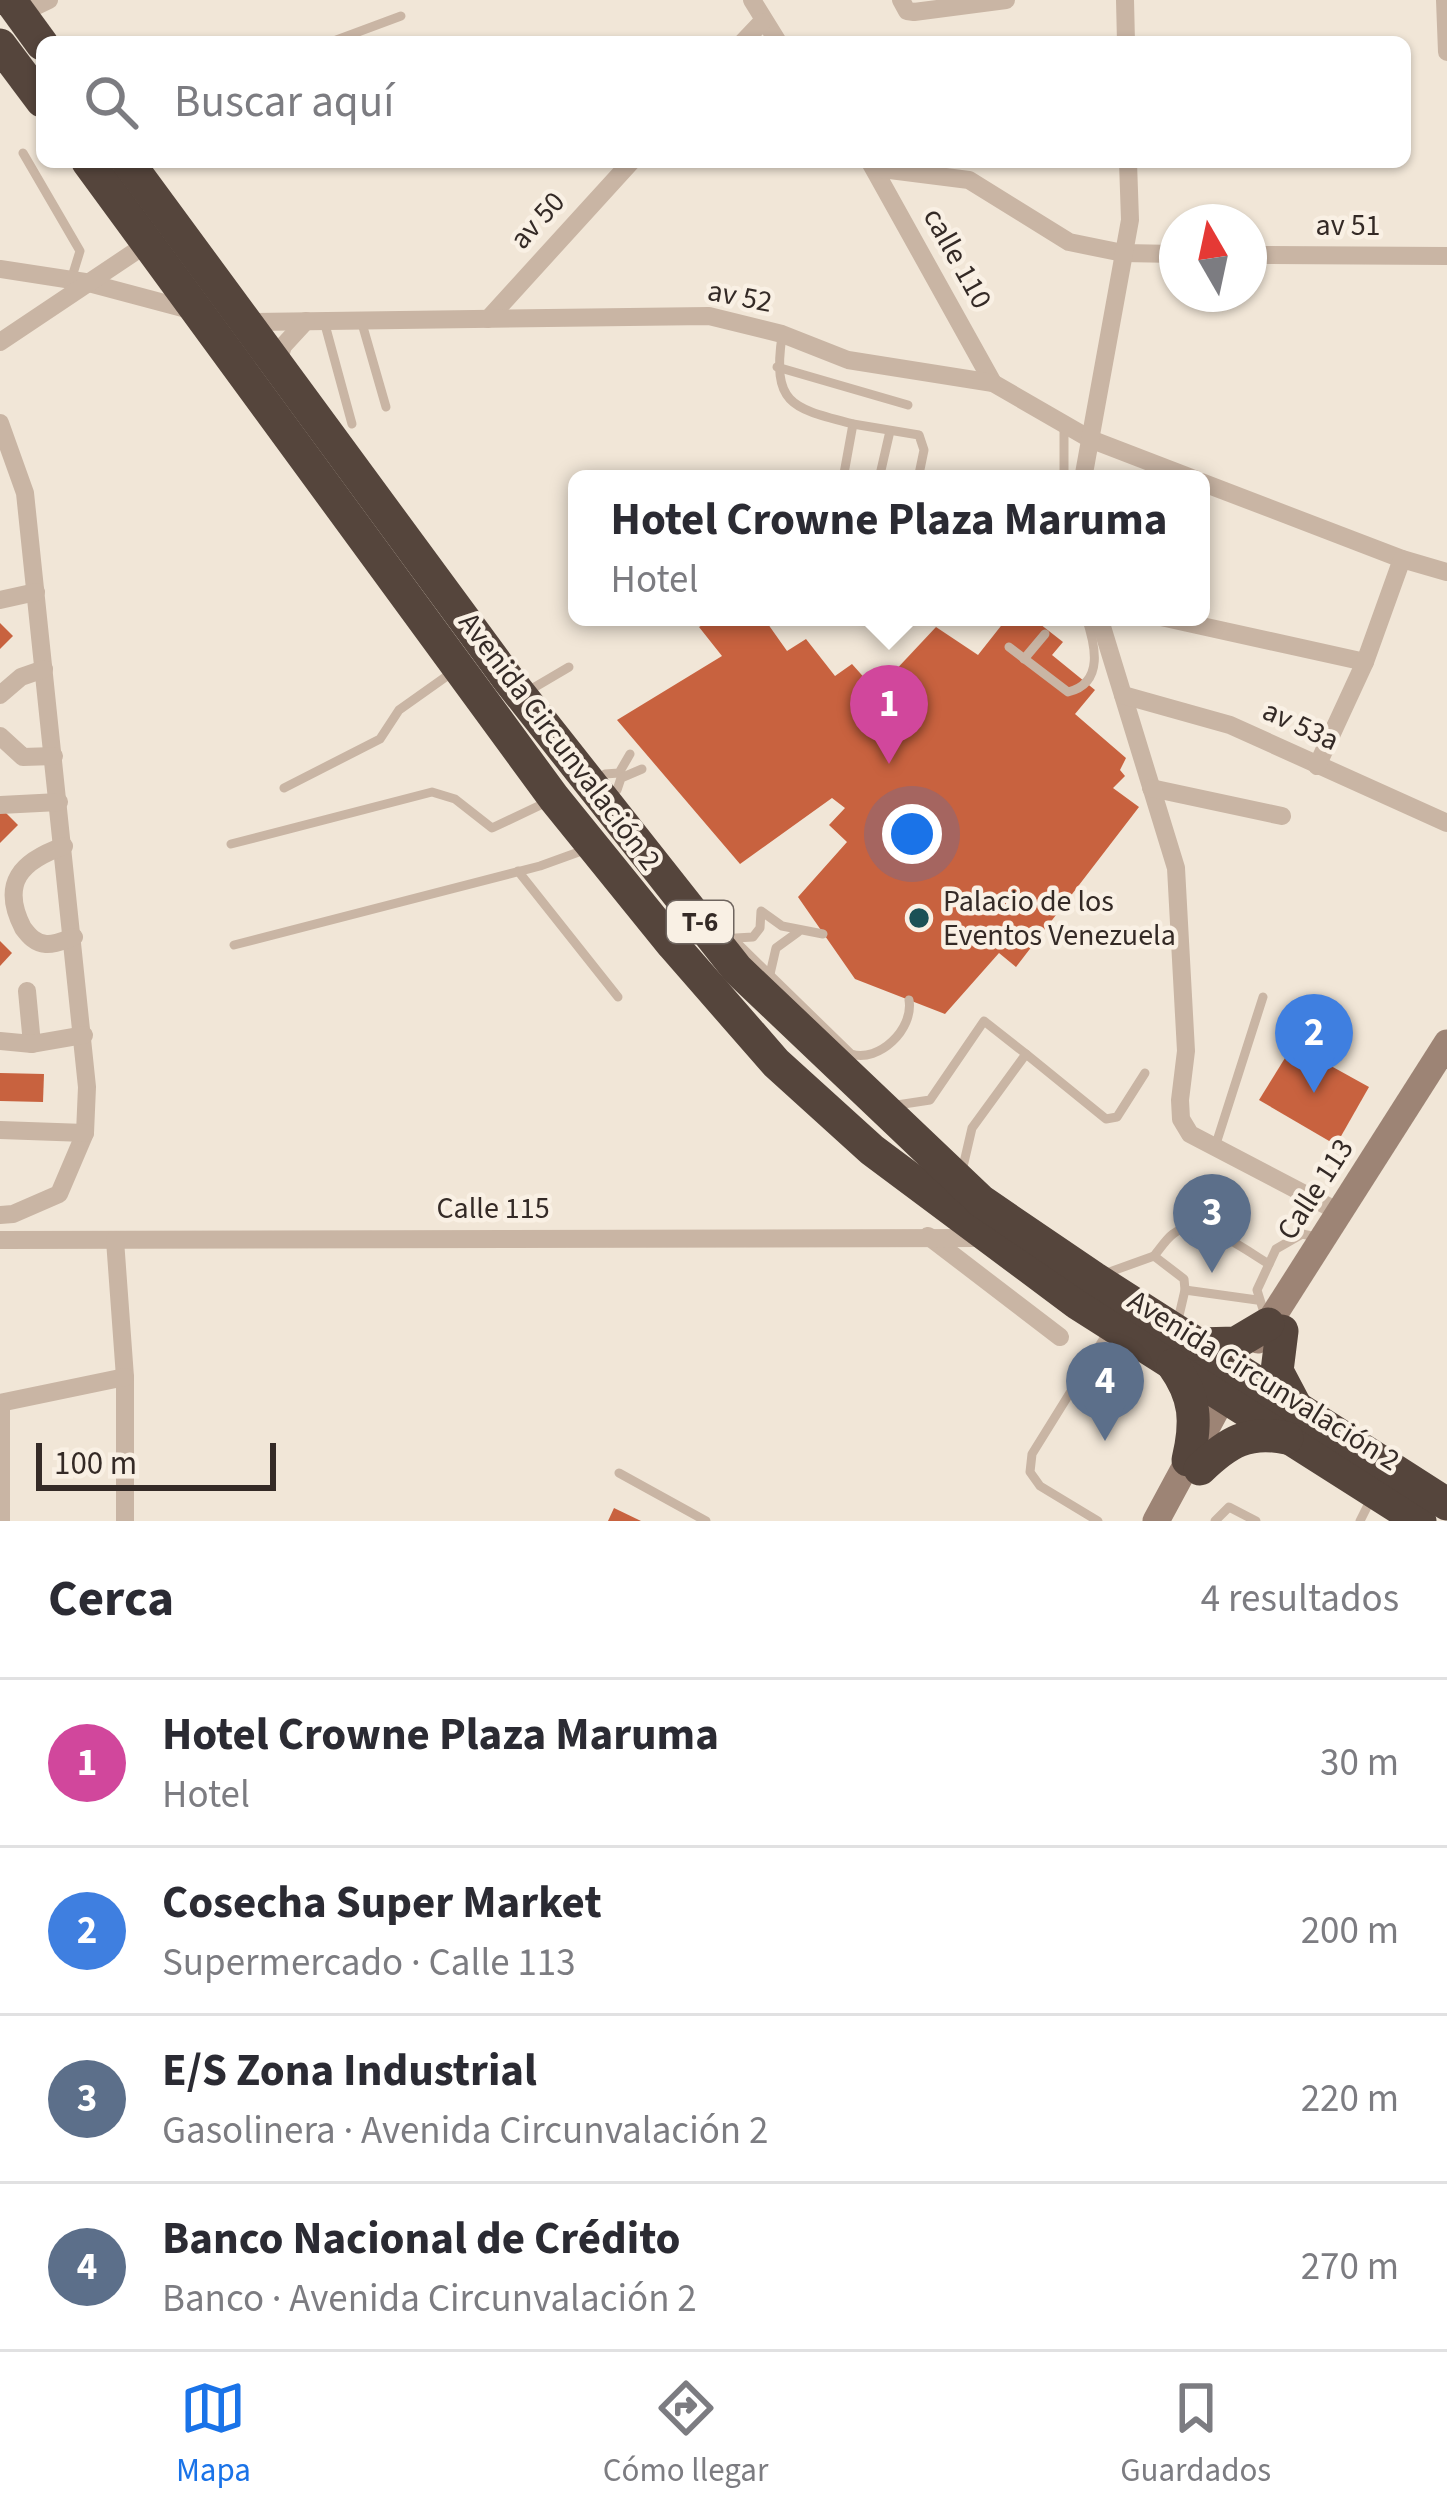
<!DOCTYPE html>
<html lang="es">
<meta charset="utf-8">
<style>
:root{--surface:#fff;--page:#f7f7f7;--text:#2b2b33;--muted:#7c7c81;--line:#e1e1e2;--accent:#1a73e8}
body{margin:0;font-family:"Source Sans 3",sans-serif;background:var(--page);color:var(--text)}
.compass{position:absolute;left:1159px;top:204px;width:108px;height:108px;border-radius:50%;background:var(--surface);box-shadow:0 3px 9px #0004;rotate:351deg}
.scale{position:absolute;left:36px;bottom:30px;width:240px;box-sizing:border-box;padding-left:12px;border:6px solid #342a26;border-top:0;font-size:33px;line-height:42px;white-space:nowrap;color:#342a26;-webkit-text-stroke:9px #f9f0e4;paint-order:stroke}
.you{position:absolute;left:912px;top:834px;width:42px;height:42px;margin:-30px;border:9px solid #fff;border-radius:50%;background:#1a73e8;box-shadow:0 0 0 18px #1a73e833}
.badge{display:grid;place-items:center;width:78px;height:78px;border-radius:50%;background:var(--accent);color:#fff;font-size:39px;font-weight:700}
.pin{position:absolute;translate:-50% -99px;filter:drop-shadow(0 3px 6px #0008)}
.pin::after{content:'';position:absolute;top:63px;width:42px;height:36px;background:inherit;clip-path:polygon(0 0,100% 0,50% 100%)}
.popup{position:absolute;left:568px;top:470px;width:642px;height:156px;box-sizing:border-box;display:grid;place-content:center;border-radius:18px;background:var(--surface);filter:drop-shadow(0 3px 9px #0005);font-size:39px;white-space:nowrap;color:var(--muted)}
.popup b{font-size:45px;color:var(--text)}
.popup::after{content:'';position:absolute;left:50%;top:100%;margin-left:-24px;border:24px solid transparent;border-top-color:var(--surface)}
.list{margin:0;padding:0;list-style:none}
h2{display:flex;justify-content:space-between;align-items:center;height:156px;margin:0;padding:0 48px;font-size:51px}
h2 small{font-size:39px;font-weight:400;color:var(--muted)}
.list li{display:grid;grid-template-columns:78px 1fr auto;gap:36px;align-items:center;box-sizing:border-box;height:168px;padding:0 48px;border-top:3px solid var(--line)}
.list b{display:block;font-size:45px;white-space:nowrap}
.list p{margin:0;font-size:39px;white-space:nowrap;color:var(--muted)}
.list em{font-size:39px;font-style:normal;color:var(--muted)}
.icon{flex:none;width:66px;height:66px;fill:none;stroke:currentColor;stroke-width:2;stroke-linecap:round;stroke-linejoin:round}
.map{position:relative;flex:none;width:1447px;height:1521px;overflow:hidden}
.search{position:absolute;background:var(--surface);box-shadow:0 3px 9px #0004;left:36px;right:36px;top:36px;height:132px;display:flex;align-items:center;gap:30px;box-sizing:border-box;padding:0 42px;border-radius:18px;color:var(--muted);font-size:45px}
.sheet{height:828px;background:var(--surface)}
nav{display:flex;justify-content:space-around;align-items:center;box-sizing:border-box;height:168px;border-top:3px solid var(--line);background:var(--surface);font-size:33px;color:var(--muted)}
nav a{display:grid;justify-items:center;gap:6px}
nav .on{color:var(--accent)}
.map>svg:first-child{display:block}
.building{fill:#c8623f}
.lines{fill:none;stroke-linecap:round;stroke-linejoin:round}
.lane{stroke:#c9b5a4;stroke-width:9}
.street{stroke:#c9b5a4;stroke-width:18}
.secondary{stroke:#9d8475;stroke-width:27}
.highway{stroke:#55453c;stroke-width:33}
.poi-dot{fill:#1b5156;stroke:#f9f0e4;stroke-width:4.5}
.labels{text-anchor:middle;stroke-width:9;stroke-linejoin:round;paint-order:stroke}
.shield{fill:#f9f0e4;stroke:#6f655f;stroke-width:3}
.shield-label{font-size:27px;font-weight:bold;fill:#342a26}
.street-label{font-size:30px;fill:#342a26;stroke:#f9f0e4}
.poi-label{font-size:30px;fill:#342a26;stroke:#f9f0e4;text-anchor:start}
</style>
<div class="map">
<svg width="1447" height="1521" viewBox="0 0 1447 1521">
<rect width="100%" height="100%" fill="#f1e6d7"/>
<g class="building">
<path d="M716 617H763L787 651 806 639 835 676 852 664 876 691 936 627 978 655 1008 617H1031L1063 642 1052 655 1095 690 1075 714 1126 758 1120 770 1125 776 1113 788 1139 807 1016 967 999 953 945 1014 855 979 798 897 847 842 829 825 845 808 832 798 740 864 617 720 722 656 699 627Z"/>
<path d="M0 623 13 636 0 649Z"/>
<path d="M0 807 18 825 0 843Z"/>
<path d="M0 941 12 953 0 966Z"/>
<path d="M1293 1045 1369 1087 1336 1145 1259 1100Z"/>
<path d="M0 1073 44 1074 43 1102 0 1101Z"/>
<path d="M614 1508 641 1521H608Z"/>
</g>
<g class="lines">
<g class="lane">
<path d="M331 42 401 16"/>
<path d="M23 153 80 251 71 280"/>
<path d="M361 320 386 407"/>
<path d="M324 321 352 424"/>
<path d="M782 336C772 405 792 408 853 424L843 479"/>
<path d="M777 367 908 405"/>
<path d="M853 424 919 435 924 450 918 479"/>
<path d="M879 479 890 431"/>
<path d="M1064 479V424"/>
<path d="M1009 647 1068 692C1105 683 1095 644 1086 617"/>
<path d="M1024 659 1045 634"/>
<path d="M535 687 569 667"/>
<path d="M605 774 619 773 630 754"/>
<path d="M284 788 380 739 399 710 454 671"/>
<path d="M617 790 621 778 642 769"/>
<path d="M231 844 432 792 455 799 492 828 549 801"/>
<path d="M518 871 618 997"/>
<path d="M731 937 851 1054C879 1063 914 1029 909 1000"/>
<path d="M736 938 753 937 760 928 761 911 782 926 823 934"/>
<path d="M234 945 540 866 587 849"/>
<path d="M770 974 776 948 798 932"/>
<path d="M1026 1054 1106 1119 1117 1117 1145 1073"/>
<path d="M897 1105 930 1100 984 1021 1026 1054 972 1128 962 1171"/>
<path d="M1215 1147 1263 997"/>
<path d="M1154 1256C1160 1249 1166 1239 1173 1234 1199 1212 1246 1251 1269 1264"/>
<path d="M1104 1274 1154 1256 1184 1279 1185 1290 1178 1320"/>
<path d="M1185 1290 1257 1300"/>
<path d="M1266 1319 1257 1290 1276 1249 1302 1234 1317 1237"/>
<path d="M619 1473 706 1521"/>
<path d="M1098 1521 1040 1486 1030 1472 1032 1454 1109 1330"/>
<path d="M1215 1521 1229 1507 1256 1521"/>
<path d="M1360 1521 1372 1497"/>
</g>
<g class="street">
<path d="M752 0 778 42"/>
<path d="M901 0 907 11 914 12 1006 0"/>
<path d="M1125 0 1126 42"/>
<path d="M1445 0 1447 52"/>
<path d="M20 14 49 0"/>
<path d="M743 42 762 22"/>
<path d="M870 162 993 383"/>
<path d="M874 168 969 180 1069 242 1123 253 1177 254"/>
<path d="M1249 255 1447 256"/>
<path d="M0 269 85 282 194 311"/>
<path d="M488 319 631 162"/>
<path d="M246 322 709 316 782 334 848 360 993 383 1090 439 1194 479"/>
<path d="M0 342 151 241"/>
<path d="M277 365 283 346 306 321"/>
<path d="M0 423 25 493 87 1087 85 1133 59 1194 13 1214 0 1215"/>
<path d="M1083 479 1130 220 1128 162"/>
<path d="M1201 482 1402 559 1447 572"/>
<path d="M0 600 36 592"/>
<path d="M1099 617 1176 868 1186 1051 1180 1100 1181 1119 1190 1134 1339 1212"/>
<path d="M1161 617 1365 662"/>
<path d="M0 695 21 677 44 669"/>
<path d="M1123 695 1230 725 1447 823"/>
<path d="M0 736 23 757 54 756"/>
<path d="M1317 766 1365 662 1402 559"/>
<path d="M1151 788 1282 816"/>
<path d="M0 805 59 802"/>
<path d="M64 846C21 861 0 883 23 928 29 936 35 943 46 944 54 945 65 940 74 937"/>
<path d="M27 991 32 1044"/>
<path d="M0 1041 32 1044 84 1035"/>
<path d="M0 1130 85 1133"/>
<path d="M928 1236 1060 1337"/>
<path d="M0 1240 982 1238"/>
<path d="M115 1240 125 1377V1521"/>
<path d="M0 1403 125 1377"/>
<path d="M1 1403V1521"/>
</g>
<g class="secondary">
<path d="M1258 1340 1447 1043"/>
<path d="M1156 1521 1231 1382"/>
</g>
<g class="highway">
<path d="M10 0 42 44"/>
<path d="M0 45 42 101"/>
<path d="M88 162 554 798 673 945 776 1063 872 1150 1077 1303 1420 1521"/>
<path d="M128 162 508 679 737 969 981 1201 1094 1278 1447 1504"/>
<path d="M1282 1331 1277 1371 1296 1407"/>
<path d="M1197 1344 1236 1343 1268 1324"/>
<path d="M1173 1365C1196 1397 1197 1422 1188 1460"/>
<path d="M1200 1469C1228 1442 1248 1430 1287 1438"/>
</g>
</g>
<circle class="poi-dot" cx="919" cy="918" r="12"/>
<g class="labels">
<rect class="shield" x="667" y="901" width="66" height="42" rx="9"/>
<g class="shield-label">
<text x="700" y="931">T-6</text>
</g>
<g class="street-label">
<text transform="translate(537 220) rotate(-48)" y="10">av 50</text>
<text x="1348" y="235">av 51</text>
<text transform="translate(958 258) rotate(61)" y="10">calle 110</text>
<text transform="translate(740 296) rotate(11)" y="10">av 52</text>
<text transform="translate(1301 725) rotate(25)" y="10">av 53a</text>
<text transform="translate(560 741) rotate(53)" y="10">Avenida Circunvalación 2</text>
<text transform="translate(1315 1189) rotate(-57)" y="10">Calle 113</text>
<text x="493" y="1218">Calle 115</text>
<text transform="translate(1264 1380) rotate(32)" y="10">Avenida Circunvalación 2</text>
</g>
<g class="poi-label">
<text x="943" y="911">Palacio de los<tspan x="943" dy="34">Eventos Venezuela</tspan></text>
</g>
</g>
</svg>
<svg class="compass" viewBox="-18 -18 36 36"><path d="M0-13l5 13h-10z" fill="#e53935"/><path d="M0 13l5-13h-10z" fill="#7c7c81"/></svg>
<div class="scale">100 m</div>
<div class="you"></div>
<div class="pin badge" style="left:889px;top:764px;background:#d1479c">1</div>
<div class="popup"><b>Hotel Crowne Plaza Maruma</b>Hotel</div>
<div class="pin badge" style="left:1314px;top:1093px;background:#3f7fe0">2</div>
<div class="pin badge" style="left:1212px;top:1273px;background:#5c6f8a">3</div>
<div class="pin badge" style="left:1105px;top:1441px;background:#5c6f8a">4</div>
<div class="search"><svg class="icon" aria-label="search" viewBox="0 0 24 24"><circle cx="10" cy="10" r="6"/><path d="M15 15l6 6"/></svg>Buscar aquí</div>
</div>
<section class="sheet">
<h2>Cerca<small>4 resultados</small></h2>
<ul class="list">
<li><span class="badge" style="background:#d1479c">1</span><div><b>Hotel Crowne Plaza Maruma</b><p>Hotel</p></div><em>30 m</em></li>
<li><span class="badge" style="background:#3f7fe0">2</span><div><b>Cosecha Super Market</b><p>Supermercado · Calle 113</p></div><em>200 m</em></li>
<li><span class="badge" style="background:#5c6f8a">3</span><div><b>E/S Zona Industrial</b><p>Gasolinera · Avenida Circunvalación 2</p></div><em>220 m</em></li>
<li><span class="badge" style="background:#5c6f8a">4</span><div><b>Banco Nacional de Crédito</b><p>Banco · Avenida Circunvalación 2</p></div><em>270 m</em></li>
</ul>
</section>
<nav>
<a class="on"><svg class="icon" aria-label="map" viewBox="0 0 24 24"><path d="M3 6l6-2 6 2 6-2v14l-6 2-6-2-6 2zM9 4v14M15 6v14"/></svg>Mapa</a>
<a><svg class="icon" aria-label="directions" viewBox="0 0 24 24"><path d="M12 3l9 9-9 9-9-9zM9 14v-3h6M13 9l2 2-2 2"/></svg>Cómo llegar</a>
<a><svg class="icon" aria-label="saved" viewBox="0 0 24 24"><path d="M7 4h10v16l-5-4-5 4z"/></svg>Guardados</a>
</nav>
